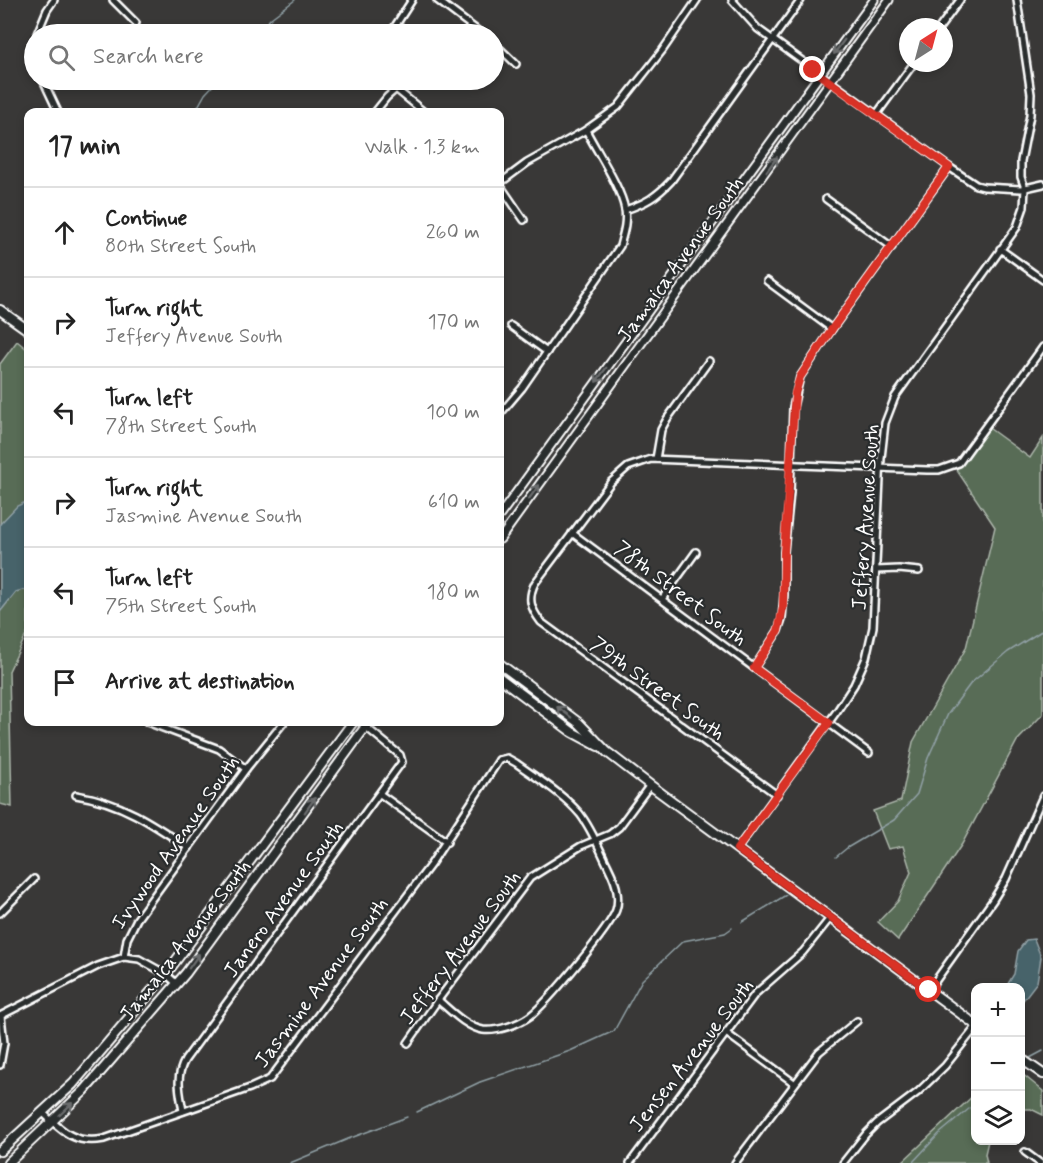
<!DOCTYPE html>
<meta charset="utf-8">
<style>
:root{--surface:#fff;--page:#f6f6f6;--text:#222;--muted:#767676;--line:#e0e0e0}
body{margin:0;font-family:Mynerve,sans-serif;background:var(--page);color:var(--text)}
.controls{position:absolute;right:18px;bottom:18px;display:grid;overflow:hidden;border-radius:12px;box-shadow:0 3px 9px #0003}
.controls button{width:54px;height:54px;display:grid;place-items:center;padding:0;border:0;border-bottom:2px solid var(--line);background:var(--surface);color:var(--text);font:30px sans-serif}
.compass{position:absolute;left:899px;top:18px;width:54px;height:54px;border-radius:50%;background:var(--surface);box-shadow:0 3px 9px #0003;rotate:36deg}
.stop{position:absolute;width:18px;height:18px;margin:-14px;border:4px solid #d93025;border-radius:50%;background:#fff}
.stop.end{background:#d93025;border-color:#fff;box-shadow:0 2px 6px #0008}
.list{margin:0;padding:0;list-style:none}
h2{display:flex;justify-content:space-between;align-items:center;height:78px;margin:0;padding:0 24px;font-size:26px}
h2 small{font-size:20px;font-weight:400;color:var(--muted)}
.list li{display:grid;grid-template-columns:39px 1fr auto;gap:18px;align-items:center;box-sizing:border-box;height:90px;padding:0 24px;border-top:2px solid var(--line)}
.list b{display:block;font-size:22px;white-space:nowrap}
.list p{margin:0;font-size:20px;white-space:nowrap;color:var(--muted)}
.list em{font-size:20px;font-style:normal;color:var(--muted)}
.icon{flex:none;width:33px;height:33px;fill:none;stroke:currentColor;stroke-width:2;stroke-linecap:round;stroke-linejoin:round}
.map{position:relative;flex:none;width:1043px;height:1163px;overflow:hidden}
.search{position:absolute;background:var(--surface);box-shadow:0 3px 9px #0003;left:24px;top:24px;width:480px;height:66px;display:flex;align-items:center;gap:15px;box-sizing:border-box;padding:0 21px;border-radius:33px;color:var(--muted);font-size:22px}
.panel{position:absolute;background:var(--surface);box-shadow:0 3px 9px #0003;left:24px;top:108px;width:480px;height:618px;border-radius:12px}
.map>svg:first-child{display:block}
.green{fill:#596c57;stroke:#acb6ab;stroke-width:1.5}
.water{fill:#47636b;stroke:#91a1a6;stroke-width:1.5}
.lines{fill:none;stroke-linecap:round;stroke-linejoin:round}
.stream{stroke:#91a1a6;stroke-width:1.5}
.minor-casing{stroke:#fff;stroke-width:10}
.tertiary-casing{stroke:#fff;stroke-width:11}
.secondary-casing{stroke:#fff;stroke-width:12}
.minor{stroke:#2a2d2e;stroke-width:5}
.tertiary{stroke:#2a2d2e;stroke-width:7}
.secondary{stroke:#2a2d2e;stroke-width:8}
.oneway{stroke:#6a6c6d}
.route{stroke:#d93025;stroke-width:8}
.labels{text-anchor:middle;stroke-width:4.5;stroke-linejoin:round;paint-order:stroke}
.street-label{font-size:21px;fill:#fff;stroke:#2a2d2e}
</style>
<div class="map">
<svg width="1043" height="1163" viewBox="0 0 1043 1163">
<rect width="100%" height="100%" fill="#393837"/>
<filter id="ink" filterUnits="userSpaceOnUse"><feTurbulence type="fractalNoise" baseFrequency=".0167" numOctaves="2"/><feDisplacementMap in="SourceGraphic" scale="12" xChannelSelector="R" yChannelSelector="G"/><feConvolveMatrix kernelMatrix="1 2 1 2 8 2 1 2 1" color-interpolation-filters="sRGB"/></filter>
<g filter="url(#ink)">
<g class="green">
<path d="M17 341 28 350V631L9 671 12 807 0 804V364Z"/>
<path d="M986 426 1030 458 1043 438V714L1017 741 962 844 898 940 878 922 898 901 911 872 903 846 888 849 873 811 901 801 913 742 966 648 995 527 954 466Z"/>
<path d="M1021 1073 1043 1091V1115L1031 1109H1021Z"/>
<path d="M975 1094 976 1140 988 1141 985 1154 987 1163H901Z"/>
</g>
<g class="water">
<path d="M28 501V582L26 589 16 592 0 612V524L17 506Z"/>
<path d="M1034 939 1041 957 1037 982 1021 1003 1020 988 1006 987 1014 974 1018 951 1026 940Z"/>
</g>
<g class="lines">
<g class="stream">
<path d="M257 34 271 18 295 0"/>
<path d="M195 112 205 94 218 80"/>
<path d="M836 857 847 848 894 820 917 794 928 758 948 714 971 683 1008 652 1043 630"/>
<path d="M742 922 786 895"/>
<path d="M1028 1059 1043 1051"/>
<path d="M417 1112 480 1082 570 1051 614 1031 642 980 683 941 725 933 732 928"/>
<path d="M290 1163 348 1139 407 1117"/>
<path d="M912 1163 939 1134 976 1103"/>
</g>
<g class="minor-casing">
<g id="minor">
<path d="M113 0 136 23"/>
<path d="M437 0 482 34"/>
<path d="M732 0 758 29 949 167 976 185 984 187 1021 189 1043 184"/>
<path d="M940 27 960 0"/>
<path d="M37 34 47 10 54 0"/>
<path d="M390 34 412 0"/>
<path d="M494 43 516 64"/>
<path d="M43 80 58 112"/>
<path d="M391 80 396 89 424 112"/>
<path d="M375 112 387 97 396 89"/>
<path d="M876 115 914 63"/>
<path d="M500 183 527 163 586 130 618 107 662 51 697 0"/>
<path d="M500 185 524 220"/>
<path d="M826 199 892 247"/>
<path d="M625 210C646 203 656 197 671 181L801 0"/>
<path d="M1000 249 1043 280"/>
<path d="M767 281 832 329"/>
<path d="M511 326 547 352"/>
<path d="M500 414 522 388 620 246C623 234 627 223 625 210 621 187 597 152 586 130"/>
<path d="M656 459 661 430 667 419 709 361"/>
<path d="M572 533 869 753"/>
<path d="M876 570 899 569 919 571"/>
<path d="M662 599 696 552"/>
<path d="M754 668 778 631 782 619 784 595V552L790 493 793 407 800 377 832 329 949 167"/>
<path d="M147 722 219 749 246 769"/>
<path d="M380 794 447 842"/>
<path d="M76 795C121 802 152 823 189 848"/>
<path d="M777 795 541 622C531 609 527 599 535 583L611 482 628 467 651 459 927 470H939L959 463 1043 347"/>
<path d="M737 849 837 711 854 685 866 658 873 627 881 458 885 423 895 397 1017 227 1024 207 1025 188 1021 177V161L1030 115 1031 94 1017 0"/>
<path d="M0 913 34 879"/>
<path d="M124 957 127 939 137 919 246 769 284 722"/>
<path d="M929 990 993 900 1006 879 1043 796"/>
<path d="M438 1000C450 1010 466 1027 483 1030 497 1032 519 1024 530 1016 547 1003 610 928 616 910 618 904 618 898 617 892 616 880 609 869 604 858 597 843 590 827 580 814 562 793 538 779 516 763L507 758 499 760"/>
<path d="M0 1016 98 966 124 957 139 959 166 974 177 984"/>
<path d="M726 1033 794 1083"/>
<path d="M408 1043 438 1000 530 878 581 846 610 834 619 827 650 785"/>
<path d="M0 1065 4 1043 1 1016"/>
<path d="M183 1111C180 1093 175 1077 185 1060L402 762 400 755 360 722"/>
<path d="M42 1112C62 1131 75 1145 104 1139L250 1088 270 1079 431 864 499 760"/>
<path d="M1025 1152 1040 1163"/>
<path d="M630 1163 755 994 803 952 831 917"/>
<path d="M735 1163 819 1052 857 1021"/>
<path d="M843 1163 866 1134 877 1123 918 1092 945 1066 976 1027"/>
</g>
</g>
<g class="tertiary-casing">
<g id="tertiary">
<path d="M500 515 874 0"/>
<path d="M500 539 889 0"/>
</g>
</g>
<g class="secondary-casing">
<g id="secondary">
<path d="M0 310 28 330"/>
<path d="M500 664 579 723 607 752 650 785 976 1025"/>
<path d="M500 678 572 732 598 746"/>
<path d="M1020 1058 1043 1074"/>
<path d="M0 1151 73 1084 166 974 353 722"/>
<path d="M8 1163 84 1091 186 973 369 722"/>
</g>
</g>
<use href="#minor" class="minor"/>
<use href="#tertiary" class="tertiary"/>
<use href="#secondary" class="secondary"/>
</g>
<defs><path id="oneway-shaft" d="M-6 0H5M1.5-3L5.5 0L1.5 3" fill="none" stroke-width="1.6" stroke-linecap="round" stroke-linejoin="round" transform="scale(1.5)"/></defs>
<g class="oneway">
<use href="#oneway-shaft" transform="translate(839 47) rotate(126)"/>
<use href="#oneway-shaft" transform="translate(772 164) rotate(-54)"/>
<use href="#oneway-shaft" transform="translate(601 375) rotate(126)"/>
<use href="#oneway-shaft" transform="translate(534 492) rotate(-54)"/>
<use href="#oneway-shaft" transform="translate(564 712) rotate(-143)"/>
<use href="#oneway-shaft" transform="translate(310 805) rotate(-55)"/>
<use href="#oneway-shaft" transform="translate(194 961) rotate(-55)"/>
<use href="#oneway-shaft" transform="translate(66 1109) rotate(-44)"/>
</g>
</g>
<g class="lines" filter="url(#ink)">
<path class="route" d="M813 70 949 167 832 329 800 377 795 393 784 552 783 607 778 631 754 668 829 723 737 849 929 990"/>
</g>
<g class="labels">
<g class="street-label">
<text transform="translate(680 259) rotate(-54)" y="7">Jamaica Avenue South</text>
<text transform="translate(865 517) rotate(-86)" y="7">Jeffery Avenue South</text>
<text transform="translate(681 593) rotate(37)" y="7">78th Street South</text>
<text transform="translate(658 688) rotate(36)" y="7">79th Street South</text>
<text transform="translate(175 842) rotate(-55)" y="7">Ivywood Avenue South</text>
<text transform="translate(283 899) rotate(-54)" y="7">Janero Avenue South</text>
<text transform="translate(185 940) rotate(-52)" y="7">Jamaica Avenue South</text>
<text transform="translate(460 947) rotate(-53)" y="7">Jeffery Avenue South</text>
<text transform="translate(321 982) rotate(-53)" y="7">Jasmine Avenue South</text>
<text transform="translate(691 1055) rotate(-52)" y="7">Jensen Avenue South</text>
</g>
</g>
</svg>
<div class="controls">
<button>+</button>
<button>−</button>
<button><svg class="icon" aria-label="layers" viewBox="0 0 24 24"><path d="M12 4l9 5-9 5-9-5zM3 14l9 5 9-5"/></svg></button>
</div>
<svg class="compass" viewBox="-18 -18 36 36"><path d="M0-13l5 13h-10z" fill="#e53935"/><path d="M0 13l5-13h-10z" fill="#767676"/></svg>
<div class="stop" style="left:929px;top:990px"></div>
<div class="stop end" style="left:813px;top:70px"></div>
<div class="search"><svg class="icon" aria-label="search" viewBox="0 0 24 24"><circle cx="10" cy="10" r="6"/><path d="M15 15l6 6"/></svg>Search here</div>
<section class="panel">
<h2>17 min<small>Walk · 1.3 km</small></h2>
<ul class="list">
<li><svg class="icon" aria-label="ahead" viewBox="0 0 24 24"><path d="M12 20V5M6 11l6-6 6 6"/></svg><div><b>Continue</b><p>80th Street South</p></div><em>260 m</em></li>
<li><svg class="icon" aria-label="right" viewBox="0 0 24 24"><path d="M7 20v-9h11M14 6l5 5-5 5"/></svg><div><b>Turn right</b><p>Jeffery Avenue South</p></div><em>170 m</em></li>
<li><svg class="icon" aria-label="left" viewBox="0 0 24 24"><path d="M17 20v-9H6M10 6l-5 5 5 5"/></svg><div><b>Turn left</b><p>78th Street South</p></div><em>100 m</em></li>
<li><svg class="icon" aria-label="right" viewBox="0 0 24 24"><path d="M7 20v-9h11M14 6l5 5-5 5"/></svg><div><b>Turn right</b><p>Jasmine Avenue South</p></div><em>610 m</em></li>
<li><svg class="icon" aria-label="left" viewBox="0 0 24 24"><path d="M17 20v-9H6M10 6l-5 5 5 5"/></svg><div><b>Turn left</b><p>75th Street South</p></div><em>180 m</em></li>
<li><svg class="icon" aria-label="arrive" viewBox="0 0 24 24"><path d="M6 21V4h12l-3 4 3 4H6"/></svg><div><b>Arrive at destination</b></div></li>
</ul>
</section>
</div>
